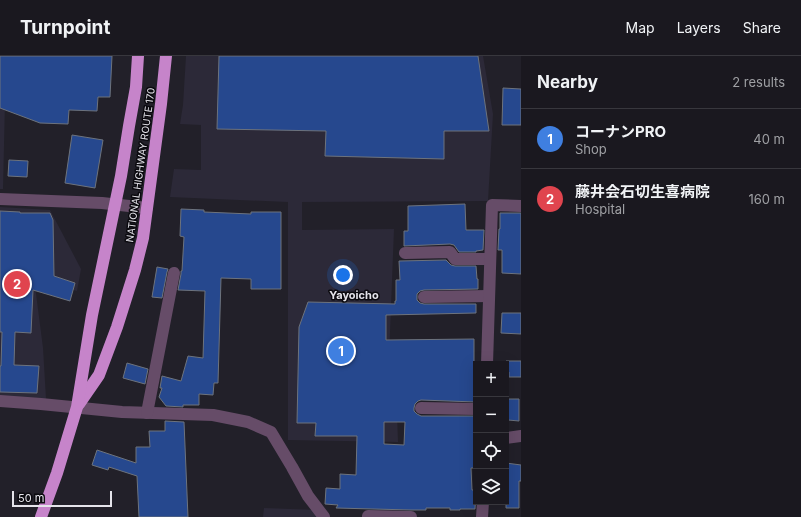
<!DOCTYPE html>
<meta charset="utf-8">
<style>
:root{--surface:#1a181f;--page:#27252c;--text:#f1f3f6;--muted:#9fa0a4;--line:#38373d;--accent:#74d25c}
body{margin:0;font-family:Inter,"Noto Sans JP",sans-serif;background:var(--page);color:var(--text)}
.controls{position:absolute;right:12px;bottom:12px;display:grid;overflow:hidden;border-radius:0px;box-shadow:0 4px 16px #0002}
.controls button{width:36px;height:36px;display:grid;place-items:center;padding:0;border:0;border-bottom:1px solid var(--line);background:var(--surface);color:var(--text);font:20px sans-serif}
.scale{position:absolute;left:12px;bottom:10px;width:100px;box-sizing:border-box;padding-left:4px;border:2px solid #e5e4eb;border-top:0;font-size:11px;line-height:14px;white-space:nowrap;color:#e5e4eb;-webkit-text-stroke:3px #0b0a0f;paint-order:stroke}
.you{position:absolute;left:343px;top:219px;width:14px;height:14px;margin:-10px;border:3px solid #fff;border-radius:50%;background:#1a73e8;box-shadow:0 0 0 6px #1a73e833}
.badge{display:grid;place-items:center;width:26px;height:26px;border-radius:50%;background:var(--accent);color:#fff;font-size:13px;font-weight:700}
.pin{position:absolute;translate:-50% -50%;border:2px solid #fff;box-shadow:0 1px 4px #0006}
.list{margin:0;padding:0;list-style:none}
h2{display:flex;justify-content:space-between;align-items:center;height:52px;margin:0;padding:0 16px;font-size:17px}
h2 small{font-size:13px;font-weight:400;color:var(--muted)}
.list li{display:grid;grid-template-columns:26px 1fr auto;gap:12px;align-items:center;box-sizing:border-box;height:60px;padding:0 16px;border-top:1px solid var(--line)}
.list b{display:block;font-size:15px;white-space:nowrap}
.list p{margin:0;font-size:13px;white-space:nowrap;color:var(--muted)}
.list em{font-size:13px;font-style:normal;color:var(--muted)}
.icon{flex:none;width:22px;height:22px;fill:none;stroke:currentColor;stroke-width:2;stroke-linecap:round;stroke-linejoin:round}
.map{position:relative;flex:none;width:521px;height:461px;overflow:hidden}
header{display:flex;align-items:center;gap:24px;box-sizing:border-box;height:56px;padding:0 20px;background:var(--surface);border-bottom:1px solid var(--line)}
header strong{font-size:19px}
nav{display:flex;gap:22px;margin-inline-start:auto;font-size:14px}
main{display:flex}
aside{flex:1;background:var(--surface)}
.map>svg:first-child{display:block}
.built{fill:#2c2938}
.building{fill:#26488e;stroke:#6d737d;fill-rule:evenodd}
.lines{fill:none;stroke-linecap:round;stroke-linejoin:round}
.minor{stroke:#664c68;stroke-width:12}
.highway{stroke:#c684ca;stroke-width:12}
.labels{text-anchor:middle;stroke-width:3;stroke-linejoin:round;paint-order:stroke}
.street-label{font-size:10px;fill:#e5e4eb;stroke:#0b0a0f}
.neighbourhood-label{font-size:11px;font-weight:bold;fill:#e5e4eb;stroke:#0b0a0f}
</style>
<header>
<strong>Turnpoint</strong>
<nav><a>Map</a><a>Layers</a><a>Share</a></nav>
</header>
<main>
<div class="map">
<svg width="521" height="461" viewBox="0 0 521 461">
<rect width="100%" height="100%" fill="#222029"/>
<g class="built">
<path d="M0 0H6L3 133H0Z"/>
<path d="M186 0H483L493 58 488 145 302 146V174L394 173 388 328H396L398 386 288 384V146L170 141 174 113 201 114V69L180 68 183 49Z"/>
<path d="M0 151 50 154 81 213 77 235 34 222 43 292 46 343 0 342Z"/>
<path d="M264 452 318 454 326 461H263Z"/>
</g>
<g class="building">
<path d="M0 0H112L110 41H98L97 55 69 54 68 68 40 67 0 52Z"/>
<path d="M219 0H478L489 75H444V103L325 100 326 75 217 73Z"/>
<path d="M503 32 521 33V69H502Z"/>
<path d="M72 79 103 84 95 132 65 127Z"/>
<path d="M9 104 28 105 27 121 8 120Z"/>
<path d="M465 148 466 174H484L483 194 476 195V196H459L454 189 450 188 404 190V175H408V150Z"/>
<path d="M181 153 204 154V156L251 158V156H281V233H251V223L221 222 218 327H214L213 339 199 338V349H183V351L166 350 159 341 162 332H160L162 320 181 325 188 300 203 302 205 235 178 234 181 218V215H182L184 181 180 180Z"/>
<path d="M0 155 20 156V157H50L53 164 54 220 75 227 70 245 33 234 31 277 15 276 14 309 39 310 37 337 0 336V310H1L2 276H0Z"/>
<path d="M500 157H521V218L502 217V194H498L499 173H500Z"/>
<path d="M446 204 451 209 455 210H476L477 223H478V233L424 234 420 235 417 238V244L420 247 424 248H476V257L386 259V284L474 283V326H476V346L421 344 418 345 415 348 414 352V355L417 358 421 360H476V412H471L472 434H476L475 453H460V454H450V452H426V454H411L336 452 338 449 325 448 326 432 340 433V418L356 419 357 380H315L316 367H297L299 271 308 246 395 248V245H396V224H400L399 205ZM384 366H405L404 389 384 388Z"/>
<path d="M157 211 168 213 167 216 162 242 152 241Z"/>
<path d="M502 257H521V278L501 277Z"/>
<path d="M506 305H521V321H509V316H506Z"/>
<path d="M127 307 148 313 145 328 123 322Z"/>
<path d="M506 343H519V365L508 364V357H506Z"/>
<path d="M165 365 184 366 188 461H139L137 420 109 411 108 414 92 409 97 394 136 407V391H150L149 375H165Z"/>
<path d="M506 407 521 409V425H519V452H506Z"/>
</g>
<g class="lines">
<g class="minor">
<path d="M0 143 102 147 147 152"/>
<path d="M405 197 450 196 455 203H490"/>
<path d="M424 241 489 240"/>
<path d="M487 308 492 149 521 150"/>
<path d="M0 345 41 348 122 356 213 359 248 366 271 376 292 411 308 440 324 461"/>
<path d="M421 352 476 353"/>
<path d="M147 357 174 217"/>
<path d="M506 382 521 380"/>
<path d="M368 460 411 461"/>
<path d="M482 461 483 446"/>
</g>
<g class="highway">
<path d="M79 348 99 319 117 271 135 214 143 182 161 48 166 0"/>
<path d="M41 461 57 417 77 351 92 259 121 120 129 70 136 31 138 0"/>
</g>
</g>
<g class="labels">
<g class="street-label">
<text transform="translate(140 109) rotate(-82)" y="4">NATIONAL HIGHWAY ROUTE 170</text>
</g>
<g class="neighbourhood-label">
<text x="354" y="243">Yayoicho</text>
</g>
</g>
</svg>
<div class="controls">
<button>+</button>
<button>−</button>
<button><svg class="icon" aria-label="locate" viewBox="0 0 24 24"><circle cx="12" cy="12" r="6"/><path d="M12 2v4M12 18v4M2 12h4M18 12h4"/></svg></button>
<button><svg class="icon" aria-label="layers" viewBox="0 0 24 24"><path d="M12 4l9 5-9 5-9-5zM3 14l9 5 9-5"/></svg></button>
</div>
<div class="scale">50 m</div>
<div class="you"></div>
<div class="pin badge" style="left:341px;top:295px;background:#3f7fe0">1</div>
<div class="pin badge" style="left:17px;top:228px;background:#e0444e">2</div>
</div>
<aside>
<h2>Nearby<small>2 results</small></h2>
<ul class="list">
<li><span class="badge" style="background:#3f7fe0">1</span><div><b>コーナンPRO</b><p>Shop</p></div><em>40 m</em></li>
<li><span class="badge" style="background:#e0444e">2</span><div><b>藤井会石切生喜病院</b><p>Hospital</p></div><em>160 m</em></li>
</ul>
</aside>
</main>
